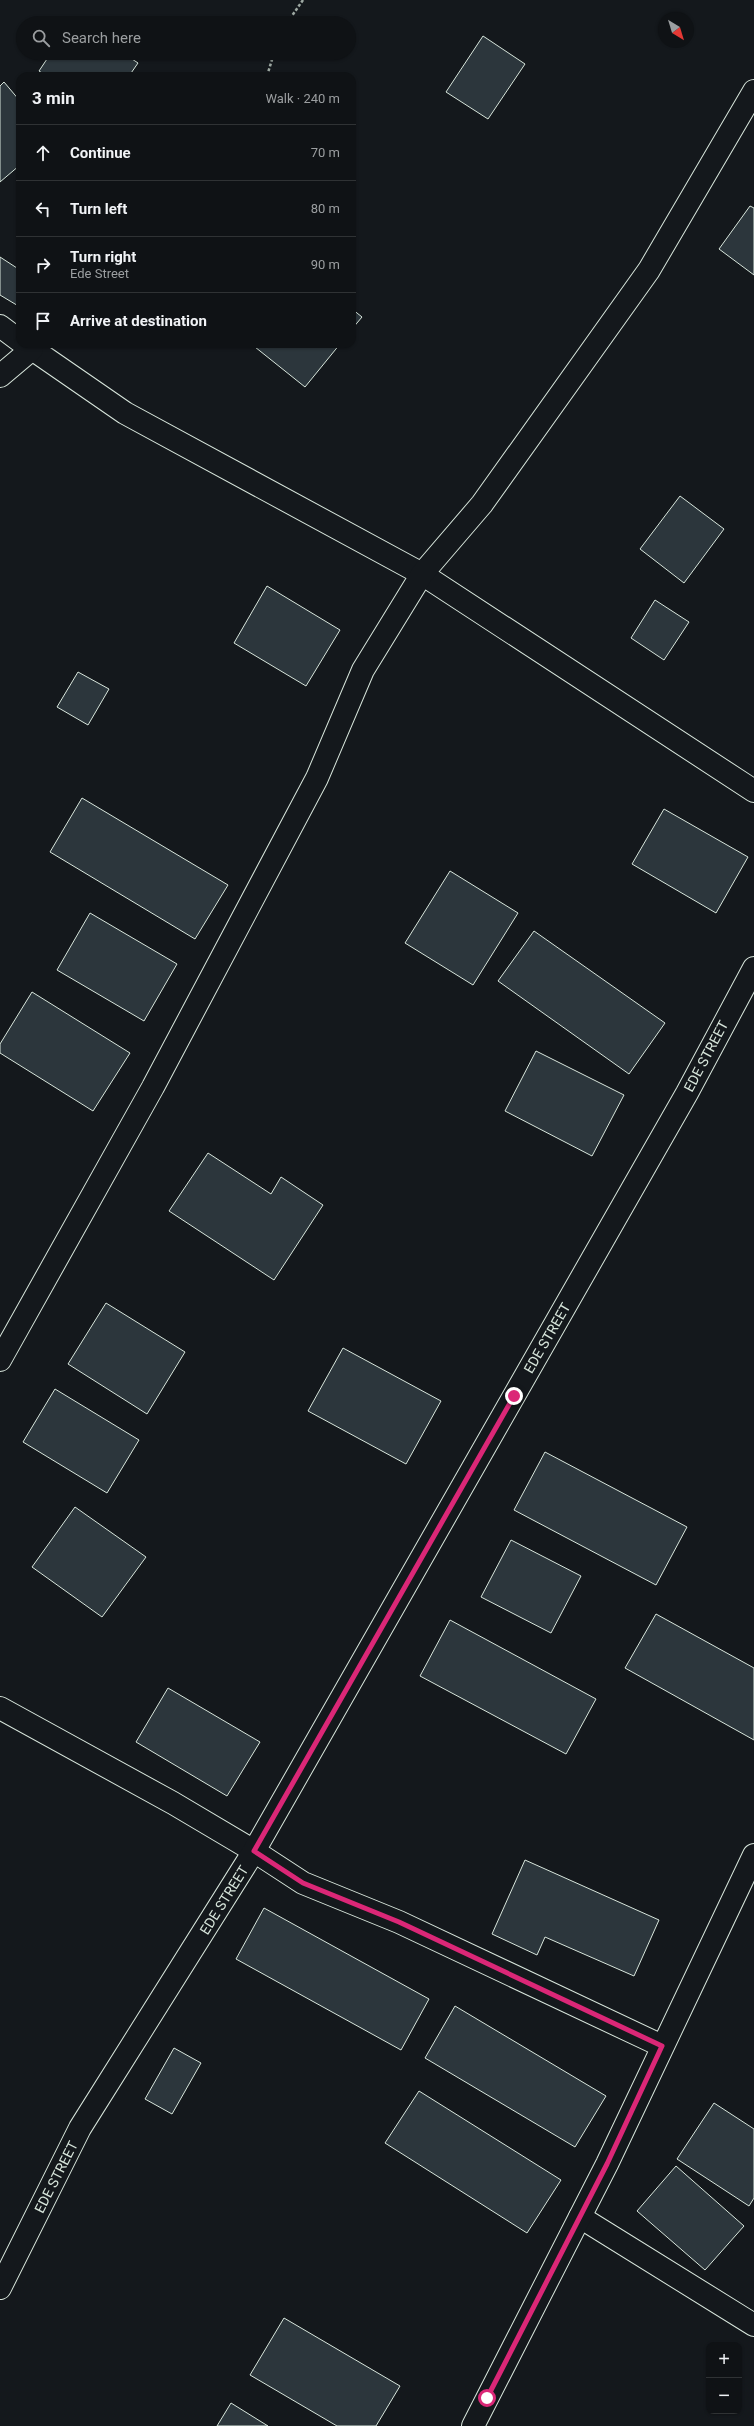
<!DOCTYPE html>
<meta charset="utf-8">
<style>
:root{--surface:#0f1215;--page:#181b1e;--text:#f1f3f6;--muted:#9b9ea0;--line:#2f3234}
body{margin:0;font-family:Roboto,sans-serif;background:var(--page);color:var(--text)}
.controls{position:absolute;right:12px;bottom:12px;display:grid;overflow:hidden;border-radius:8px;box-shadow:0 1px 3px #0004}
.controls button{width:36px;height:36px;display:grid;place-items:center;padding:0;border:0;border-bottom:1px solid var(--line);background:var(--surface);color:var(--text);font:20px sans-serif}
.compass{position:absolute;left:658px;top:12px;width:36px;height:36px;border-radius:50%;background:var(--surface);box-shadow:0 1px 3px #0004;rotate:142deg}
.stop{position:absolute;width:12px;height:12px;margin:-9px;border:3px solid #db2777;border-radius:50%;background:#fff}
.stop.end{background:#db2777;border-color:#fff;box-shadow:0 1px 4px #0008}
.list{margin:0;padding:0;list-style:none}
h2{display:flex;justify-content:space-between;align-items:center;height:52px;margin:0;padding:0 16px;font-size:17px}
h2 small{font-size:13px;font-weight:400;color:var(--muted)}
.list li{display:grid;grid-template-columns:26px 1fr auto;gap:12px;align-items:center;box-sizing:border-box;height:56px;padding:0 16px;border-top:1px solid var(--line)}
.list b{display:block;font-size:15px;white-space:nowrap}
.list p{margin:0;font-size:13px;white-space:nowrap;color:var(--muted)}
.list em{font-size:13px;font-style:normal;color:var(--muted)}
.icon{flex:none;width:22px;height:22px;fill:none;stroke:currentColor;stroke-width:2;stroke-linecap:round;stroke-linejoin:round}
.map{position:relative;flex:none;width:754px;height:2426px;overflow:hidden}
.search{position:absolute;background:var(--surface);box-shadow:0 1px 3px #0004;left:16px;top:16px;width:340px;height:44px;display:flex;align-items:center;gap:10px;box-sizing:border-box;padding:0 14px;border-radius:22px;color:var(--muted);font-size:15px}
.panel{position:absolute;background:var(--surface);box-shadow:0 1px 3px #0004;left:16px;top:72px;width:340px;height:276px;border-radius:12px}
.map>svg:first-child{display:block}
.building{fill:#2c363c;stroke:#d8e6dc}
.lines{fill:none;stroke-linecap:round;stroke-linejoin:round}
.street-casing{stroke:#d8e6dc;stroke-width:24}
.path{stroke:#9da8a2;stroke-width:2.5;stroke-dasharray:3 2;stroke-linecap:butt}
.street{stroke:#14181c;stroke-width:22}
.route{stroke:#db2777;stroke-width:5}
.labels{text-anchor:middle;stroke-width:3;stroke-linejoin:round;paint-order:stroke}
.street-label{font-size:14px;fill:#d8e6dc;stroke:#14181c}
</style>
<div class="map">
<svg width="754" height="2426" viewBox="0 0 754 2426">
<rect width="100%" height="100%" fill="#14181c"/>
<g class="building">
<path d="M483 36 525 64 488 119 446 92Z"/>
<path d="M51 53H123L138 63 129 76H47L39 71Z"/>
<path d="M4 82 20 101V165L0 182V86Z"/>
<path d="M750 206 754 208V275L719 249Z"/>
<path d="M0 257 20 270V307L0 295Z"/>
<path d="M352 309 362 317 352 329Z"/>
<path d="M258 344H340L305 387 255 347Z"/>
<path d="M680 496 724 529 684 583 640 549Z"/>
<path d="M267 586 340 630 306 686 234 643Z"/>
<path d="M655 600 689 622 664 660 631 638Z"/>
<path d="M78 672 109 689 88 725 57 707Z"/>
<path d="M82 798 228 885 195 939 50 852Z"/>
<path d="M664 809 748 857 716 913 632 864Z"/>
<path d="M450 871 518 913 473 985 405 943Z"/>
<path d="M90 913 177 964 144 1021 57 970Z"/>
<path d="M534 931 665 1023 629 1074 498 981Z"/>
<path d="M32 992 130 1053 93 1111 0 1053V1044Z"/>
<path d="M536 1051 624 1095 592 1156 505 1111Z"/>
<path d="M208 1153 271 1194 281 1177 323 1205 274 1280 169 1211Z"/>
<path d="M106 1303 185 1352 147 1414 68 1364Z"/>
<path d="M343 1348 441 1401 406 1464 308 1411Z"/>
<path d="M55 1389 139 1440 107 1493 23 1442Z"/>
<path d="M545 1452 687 1527 656 1585 514 1510Z"/>
<path d="M75 1507 146 1557 102 1617 32 1567Z"/>
<path d="M511 1540 581 1576 551 1633 481 1597Z"/>
<path d="M656 1614 754 1668V1740L625 1668Z"/>
<path d="M450 1620 596 1699 566 1754 420 1676Z"/>
<path d="M168 1688 260 1742 227 1796 136 1742Z"/>
<path d="M525 1860 659 1920 634 1976 545 1937 537 1955 492 1934Z"/>
<path d="M264 1908 429 1999 401 2050 236 1959Z"/>
<path d="M455 2006 606 2096 575 2147 425 2058Z"/>
<path d="M174 2048 201 2063 172 2114 145 2099Z"/>
<path d="M419 2091 561 2180 527 2233 385 2143Z"/>
<path d="M714 2103 754 2129V2198L749 2206 677 2159Z"/>
<path d="M676 2166 744 2226 705 2270 637 2211Z"/>
<path d="M284 2318 400 2386 376 2426H337L250 2375Z"/>
<path d="M231 2403 268 2426H217Z"/>
</g>
<g class="lines">
<g class="street-casing">
<g id="street">
<path d="M0 326 20 341"/>
<path d="M25 344 125 413 422 574 754 791"/>
<path d="M0 376 32 349"/>
<path d="M0 1360 153 1087 317 778 363 670 422 574 482 504 649 270 754 91"/>
<path d="M0 1708 173 1803 254 1851 303 1883 399 1922 662 2046"/>
<path d="M580 2217 754 2325"/>
<path d="M0 2288 80 2128 254 1851 687 1093 754 968"/>
<path d="M473 2426 607 2164 754 1855"/>
</g>
</g>
<g class="path">
<path d="M287 23 303 0"/>
<path d="M267 76 274 53"/>
</g>
<use href="#street" class="street"/>
</g>
<g class="lines">
<path class="route" d="M487 2398 607 2164 662 2046 399 1922 303 1883 254 1851 514 1396"/>
</g>
<g class="labels">
<g class="street-label">
<text transform="translate(706 1056) rotate(-62)" y="5">EDE STREET</text>
<text transform="translate(547 1338) rotate(-60)" y="5">EDE STREET</text>
<text transform="translate(224 1900) rotate(-58)" y="5">EDE STREET</text>
<text transform="translate(56 2177) rotate(-63)" y="5">EDE STREET</text>
</g>
</g>
</svg>
<div class="controls">
<button>+</button>
<button>−</button>
</div>
<svg class="compass" viewBox="-18 -18 36 36"><path d="M0-13l5 13h-10z" fill="#e53935"/><path d="M0 13l5-13h-10z" fill="#9b9ea0"/></svg>
<div class="stop" style="left:487px;top:2398px"></div>
<div class="stop end" style="left:514px;top:1396px"></div>
<div class="search"><svg class="icon" aria-label="search" viewBox="0 0 24 24"><circle cx="10" cy="10" r="6"/><path d="M15 15l6 6"/></svg>Search here</div>
<section class="panel">
<h2>3 min<small>Walk · 240 m</small></h2>
<ul class="list">
<li><svg class="icon" aria-label="ahead" viewBox="0 0 24 24"><path d="M12 20V5M6 11l6-6 6 6"/></svg><div><b>Continue</b></div><em>70 m</em></li>
<li><svg class="icon" aria-label="left" viewBox="0 0 24 24"><path d="M17 20v-9H6M10 6l-5 5 5 5"/></svg><div><b>Turn left</b></div><em>80 m</em></li>
<li><svg class="icon" aria-label="right" viewBox="0 0 24 24"><path d="M7 20v-9h11M14 6l5 5-5 5"/></svg><div><b>Turn right</b><p>Ede Street</p></div><em>90 m</em></li>
<li><svg class="icon" aria-label="arrive" viewBox="0 0 24 24"><path d="M6 21V4h12l-3 4 3 4H6"/></svg><div><b>Arrive at destination</b></div></li>
</ul>
</section>
</div>
